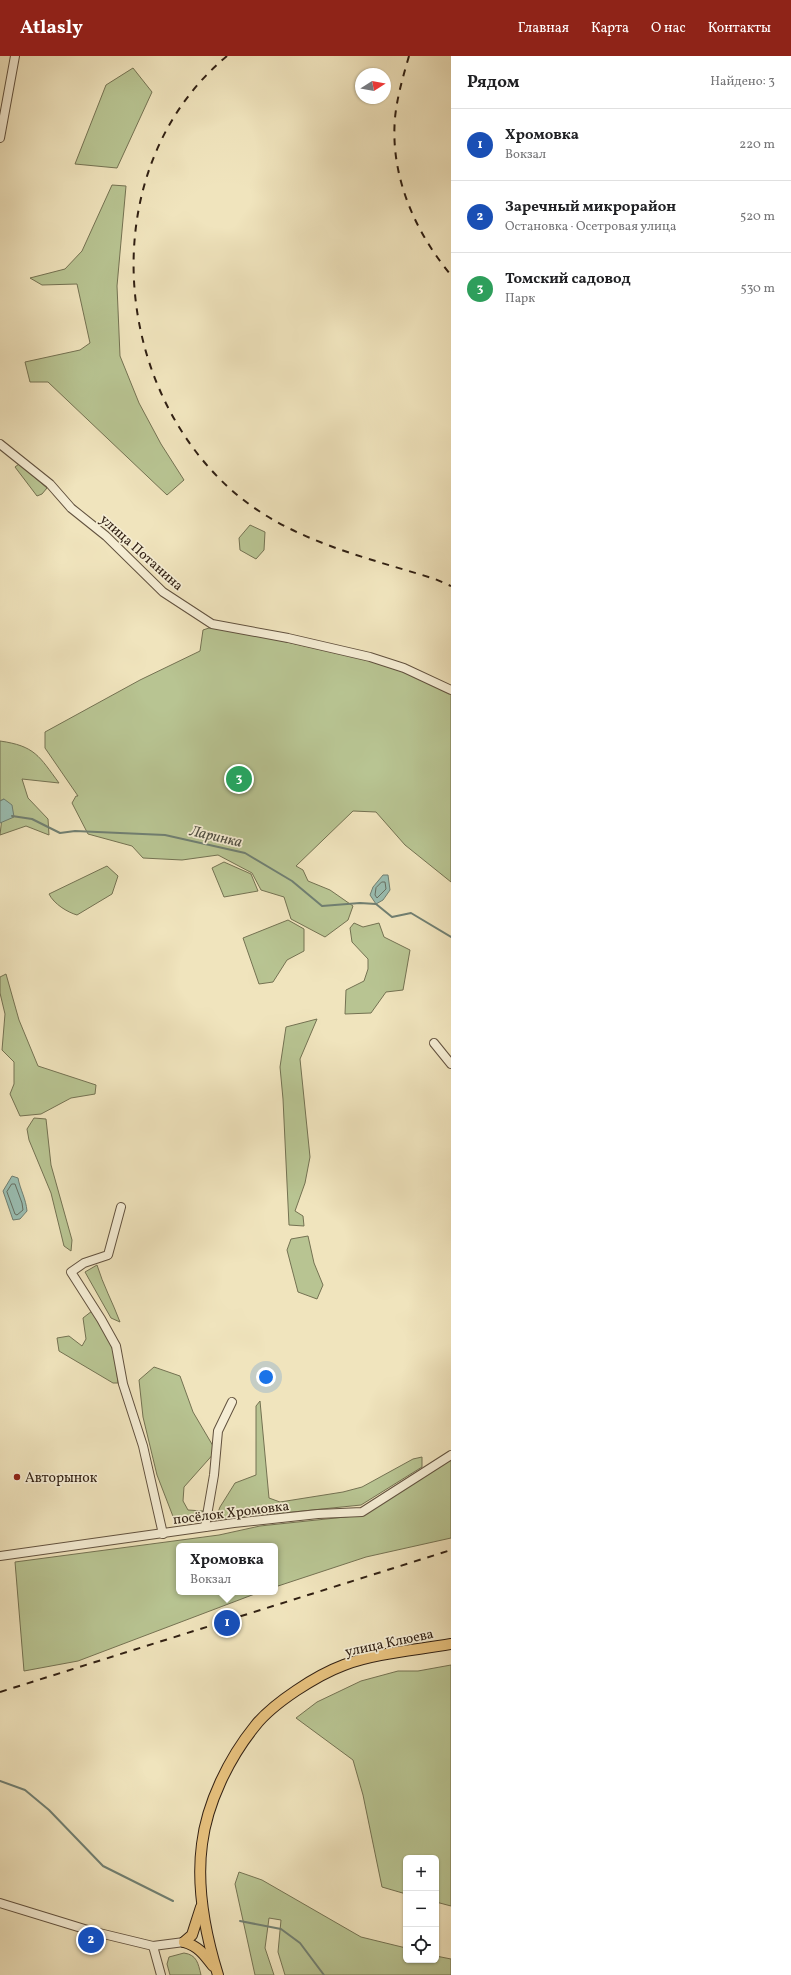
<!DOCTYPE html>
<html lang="ru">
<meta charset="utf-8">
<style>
:root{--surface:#fff;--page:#f6f6f6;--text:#202124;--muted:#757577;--line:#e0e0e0;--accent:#8f2418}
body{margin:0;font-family:Vollkorn,serif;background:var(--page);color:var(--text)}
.controls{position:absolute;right:12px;bottom:12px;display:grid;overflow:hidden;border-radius:6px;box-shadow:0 1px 3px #0004}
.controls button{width:36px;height:36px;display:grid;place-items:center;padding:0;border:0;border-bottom:1px solid var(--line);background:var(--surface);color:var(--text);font:20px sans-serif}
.compass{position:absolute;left:355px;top:12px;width:36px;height:36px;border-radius:50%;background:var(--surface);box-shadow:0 1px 3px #0004;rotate:79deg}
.you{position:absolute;left:266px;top:1321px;width:14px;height:14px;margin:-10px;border:3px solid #fff;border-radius:50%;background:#1a73e8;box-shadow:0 0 0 6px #1a73e833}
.badge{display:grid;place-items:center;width:26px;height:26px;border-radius:50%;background:var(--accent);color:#fff;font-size:13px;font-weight:700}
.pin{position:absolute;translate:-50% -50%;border:2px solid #fff;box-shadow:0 1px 4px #0006}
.popup{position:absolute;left:176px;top:1487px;width:102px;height:52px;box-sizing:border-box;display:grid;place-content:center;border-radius:6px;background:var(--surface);filter:drop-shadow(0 1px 3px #0005);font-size:13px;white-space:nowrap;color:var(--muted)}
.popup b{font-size:15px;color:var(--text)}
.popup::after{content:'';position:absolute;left:50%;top:100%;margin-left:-8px;border:8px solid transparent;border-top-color:var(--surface)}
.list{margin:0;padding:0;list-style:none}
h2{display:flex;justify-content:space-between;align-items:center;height:52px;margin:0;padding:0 16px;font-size:17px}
h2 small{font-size:13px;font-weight:400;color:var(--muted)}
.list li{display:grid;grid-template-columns:26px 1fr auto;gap:12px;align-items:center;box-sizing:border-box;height:72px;padding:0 16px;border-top:1px solid var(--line)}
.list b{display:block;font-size:15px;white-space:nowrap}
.list p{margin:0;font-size:13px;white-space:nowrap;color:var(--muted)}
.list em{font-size:13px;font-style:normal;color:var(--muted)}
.icon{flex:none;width:22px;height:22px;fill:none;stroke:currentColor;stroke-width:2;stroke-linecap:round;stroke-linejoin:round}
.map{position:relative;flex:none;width:451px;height:1919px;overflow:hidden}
header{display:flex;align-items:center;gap:24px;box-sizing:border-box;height:56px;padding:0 20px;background:var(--accent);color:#fff}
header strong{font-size:19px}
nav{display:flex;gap:22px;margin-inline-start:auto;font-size:14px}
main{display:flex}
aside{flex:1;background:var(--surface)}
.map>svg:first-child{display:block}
.green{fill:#b8c492;stroke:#747252}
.water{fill:#9abeb2;stroke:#707f72}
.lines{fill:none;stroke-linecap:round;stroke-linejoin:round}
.shore{stroke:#666f62;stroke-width:1}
.stream{stroke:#707f72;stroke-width:2}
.minor-casing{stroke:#61513e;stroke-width:10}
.major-casing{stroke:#312013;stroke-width:12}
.minor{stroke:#f5edd4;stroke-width:8}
.major{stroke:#e8c27e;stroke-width:10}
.rail{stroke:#312013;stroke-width:2;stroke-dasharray:7 7;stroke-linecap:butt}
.poi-dot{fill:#8f2418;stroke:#f5edd4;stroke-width:1.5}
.labels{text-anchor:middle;stroke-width:3.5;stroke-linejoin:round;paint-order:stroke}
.street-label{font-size:14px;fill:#312013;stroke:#f5edd4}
.poi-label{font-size:14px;fill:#312013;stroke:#f5edd4;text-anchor:start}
.water-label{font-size:15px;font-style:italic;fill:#504f43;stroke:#f5edd4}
</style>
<header>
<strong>Atlasly</strong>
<nav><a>Главная</a><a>Карта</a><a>О нас</a><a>Контакты</a></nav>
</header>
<main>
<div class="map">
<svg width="451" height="1919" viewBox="0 0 451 1919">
<rect width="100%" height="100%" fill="#f0e4bd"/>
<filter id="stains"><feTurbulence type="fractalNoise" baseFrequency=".005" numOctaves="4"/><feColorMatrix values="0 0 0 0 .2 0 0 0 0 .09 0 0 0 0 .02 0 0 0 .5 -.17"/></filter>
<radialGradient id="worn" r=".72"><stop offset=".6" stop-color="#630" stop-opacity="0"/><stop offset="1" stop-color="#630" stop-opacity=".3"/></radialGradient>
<g class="green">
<path d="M133 12 152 36 117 112 75 108 106 29Z"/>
<path d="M112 129 126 130 117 230 120 300 139 347 161 388 184 424 167 439 48 326H30L25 306 80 294 90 287 77 228 42 229 30 222 65 213 82 195Z"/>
<path d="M19 408 47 432 42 438 37 440 15 411Z"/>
<path d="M250 469 265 476 264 494 256 503 240 494 239 482Z"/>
<path d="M215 570 368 604 412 619 451 637V826L405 789 376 756 353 755 296 810 303 814 308 825 330 834 353 850 348 864 325 881 291 863 284 841 261 834 252 817 218 799 182 804 143 802 132 790 88 778 72 747 76 740H78L45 692V676L140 624 200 595 203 574Z"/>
<path d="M0 685C35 690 39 700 59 727L22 723 28 742 48 763 49 779 26 770 0 779 4 743 0 745Z"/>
<path d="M224 806 251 818 258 835 224 841 212 812Z"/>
<path d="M107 810 118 820 112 838 77 859C67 856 54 848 49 838Z"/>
<path d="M288 864 304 873V895L287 904 273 926 259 928 243 882Z"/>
<path d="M354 867 363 871 379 867 384 881 410 894 403 934 386 936 371 957 345 958 346 934 364 925 368 913V903L352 886 350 872Z"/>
<path d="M6 918 19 964 38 1010 96 1029 95 1038 71 1042 41 1058 20 1060 10 1038 14 1028V1006L2 994 5 958 0 937V921Z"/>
<path d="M317 963 300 1003 310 1101 305 1127 295 1155 303 1160 304 1170 289 1169 283 1043 280 1011 286 971Z"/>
<path d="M34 1062 46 1063 51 1109 72 1184 71 1195 64 1190 51 1137 29 1084 27 1073Z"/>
<path d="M308 1180 314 1207 323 1229 317 1243 298 1236 287 1194 291 1183Z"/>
<path d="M97 1209C103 1229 113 1247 120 1266L111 1262 85 1216Z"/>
<path d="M92 1255 108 1282 115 1299 118 1327H113L59 1295 57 1282 69 1280 82 1290 86 1283 83 1262Z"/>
<path d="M154 1311 180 1320 193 1356 216 1395 184 1431 183 1445 188 1454 203 1455 201 1462 174 1463 157 1419 143 1361 139 1324Z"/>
<path d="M260 1345 269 1442 280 1446 343 1436 362 1431 413 1403 422 1401V1411L361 1449 215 1464 220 1451 235 1427 256 1419V1350Z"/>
<path d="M451 1403V1482L366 1501 275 1531V1490H179V1536H260L78 1605 24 1615 15 1506 219 1479 260 1470 364 1459Z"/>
<path d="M451 1609V1850L436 1846V1802H406V1838L382 1831 363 1739 353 1704 296 1662 317 1646 361 1625 398 1615H418Z"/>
<path d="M239 1816 262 1824 361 1881 406 1892V1904H436V1900L451 1903V1919H285L278 1896 281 1864 269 1862 265 1892 274 1919H255L235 1828Z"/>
<path d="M184 1897C197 1899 198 1907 201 1919H170L167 1908 169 1901Z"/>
</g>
<g class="water">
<path d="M4 743 12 749 14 761 0 767V745Z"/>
<path d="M383 819H388L390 834 383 844 376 848 370 839 373 831Z"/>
<path d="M12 1120 18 1122C20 1133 26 1143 27 1155L20 1163 13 1164 3 1135Z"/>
</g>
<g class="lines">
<g class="shore">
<path d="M382 826H385L386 833 377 842 375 839 376 832Z"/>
<path d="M12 1128H15L22 1147 23 1154 17 1159 15 1158 7 1136Z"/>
</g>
<g class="stream">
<path d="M12 760 32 763 60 777 75 775 165 779 245 797 292 825 322 850 360 847 376 848 392 861 411 857 451 881"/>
<path d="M0 1725 25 1734 49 1754 103 1810 173 1845"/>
<path d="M240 1865 281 1873 300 1887 324 1919"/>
</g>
<g class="minor-casing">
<g id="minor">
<path d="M0 82 15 0"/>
<path d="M0 388 50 428 71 452 106 480 163 536 212 568 288 582 370 601 404 612 451 634"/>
<path d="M434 987 451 1008"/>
<path d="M121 1151 108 1199 84 1207 71 1216 101 1263 116 1290 123 1328 143 1390 163 1478"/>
<path d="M205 1471 214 1419 218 1375 232 1346"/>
<path d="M0 1500 234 1467 318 1458 362 1456 451 1399"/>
<path d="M0 1847 91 1875 153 1890 184 1886"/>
<path d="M153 1890 161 1919"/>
</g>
</g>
<g class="major-casing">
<g id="major">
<path d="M184 1886C198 1890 204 1898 213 1910"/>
<path d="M184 1886 192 1879 201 1851"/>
<path d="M218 1919C205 1877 196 1832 202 1788 207 1747 229 1702 255 1670 273 1647 317 1619 344 1609 375 1597 418 1594 451 1588"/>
</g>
</g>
<use href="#minor" class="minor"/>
<use href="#major" class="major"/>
<g class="rail">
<path d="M227 0C97 108 108 319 227 430 285 484 362 500 435 523L451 530"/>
<path d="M409 0C403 21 397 41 395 62 390 120 415 176 451 219"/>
<path d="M0 1636 451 1494"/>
</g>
</g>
<circle class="poi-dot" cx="17" cy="1421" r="4"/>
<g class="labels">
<g class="street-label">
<text transform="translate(142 496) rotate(42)" y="5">улица Потанина</text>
<text transform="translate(231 1456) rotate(-7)" y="5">посёлок Хромовка</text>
<text transform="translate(389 1586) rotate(-12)" y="5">улица Клюева</text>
</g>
<g class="poi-label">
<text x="25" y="1426">Авторынок</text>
</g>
<g class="water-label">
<text transform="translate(216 780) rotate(13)" y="5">Ларинка</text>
</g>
</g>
<rect width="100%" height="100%" filter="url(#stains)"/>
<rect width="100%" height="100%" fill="url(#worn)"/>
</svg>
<div class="controls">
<button>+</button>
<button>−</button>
<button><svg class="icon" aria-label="locate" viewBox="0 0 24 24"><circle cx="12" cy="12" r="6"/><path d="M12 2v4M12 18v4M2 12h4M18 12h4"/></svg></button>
</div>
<svg class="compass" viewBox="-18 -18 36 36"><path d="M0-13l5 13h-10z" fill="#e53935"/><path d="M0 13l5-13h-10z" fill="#757577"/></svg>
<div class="you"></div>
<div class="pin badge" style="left:227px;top:1567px;background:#1a4fb4">1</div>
<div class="popup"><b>Хромовка</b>Вокзал</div>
<div class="pin badge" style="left:91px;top:1884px;background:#1a4fb4">2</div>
<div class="pin badge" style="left:239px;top:723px;background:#2e9e5b">3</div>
</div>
<aside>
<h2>Рядом<small>Найдено: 3</small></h2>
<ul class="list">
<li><span class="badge" style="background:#1a4fb4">1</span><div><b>Хромовка</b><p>Вокзал</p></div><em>220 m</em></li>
<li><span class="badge" style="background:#1a4fb4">2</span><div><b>Заречный микрорайон</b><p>Остановка · Осетровая улица</p></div><em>520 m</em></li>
<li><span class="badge" style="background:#2e9e5b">3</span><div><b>Томский садовод</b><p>Парк</p></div><em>530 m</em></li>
</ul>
</aside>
</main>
